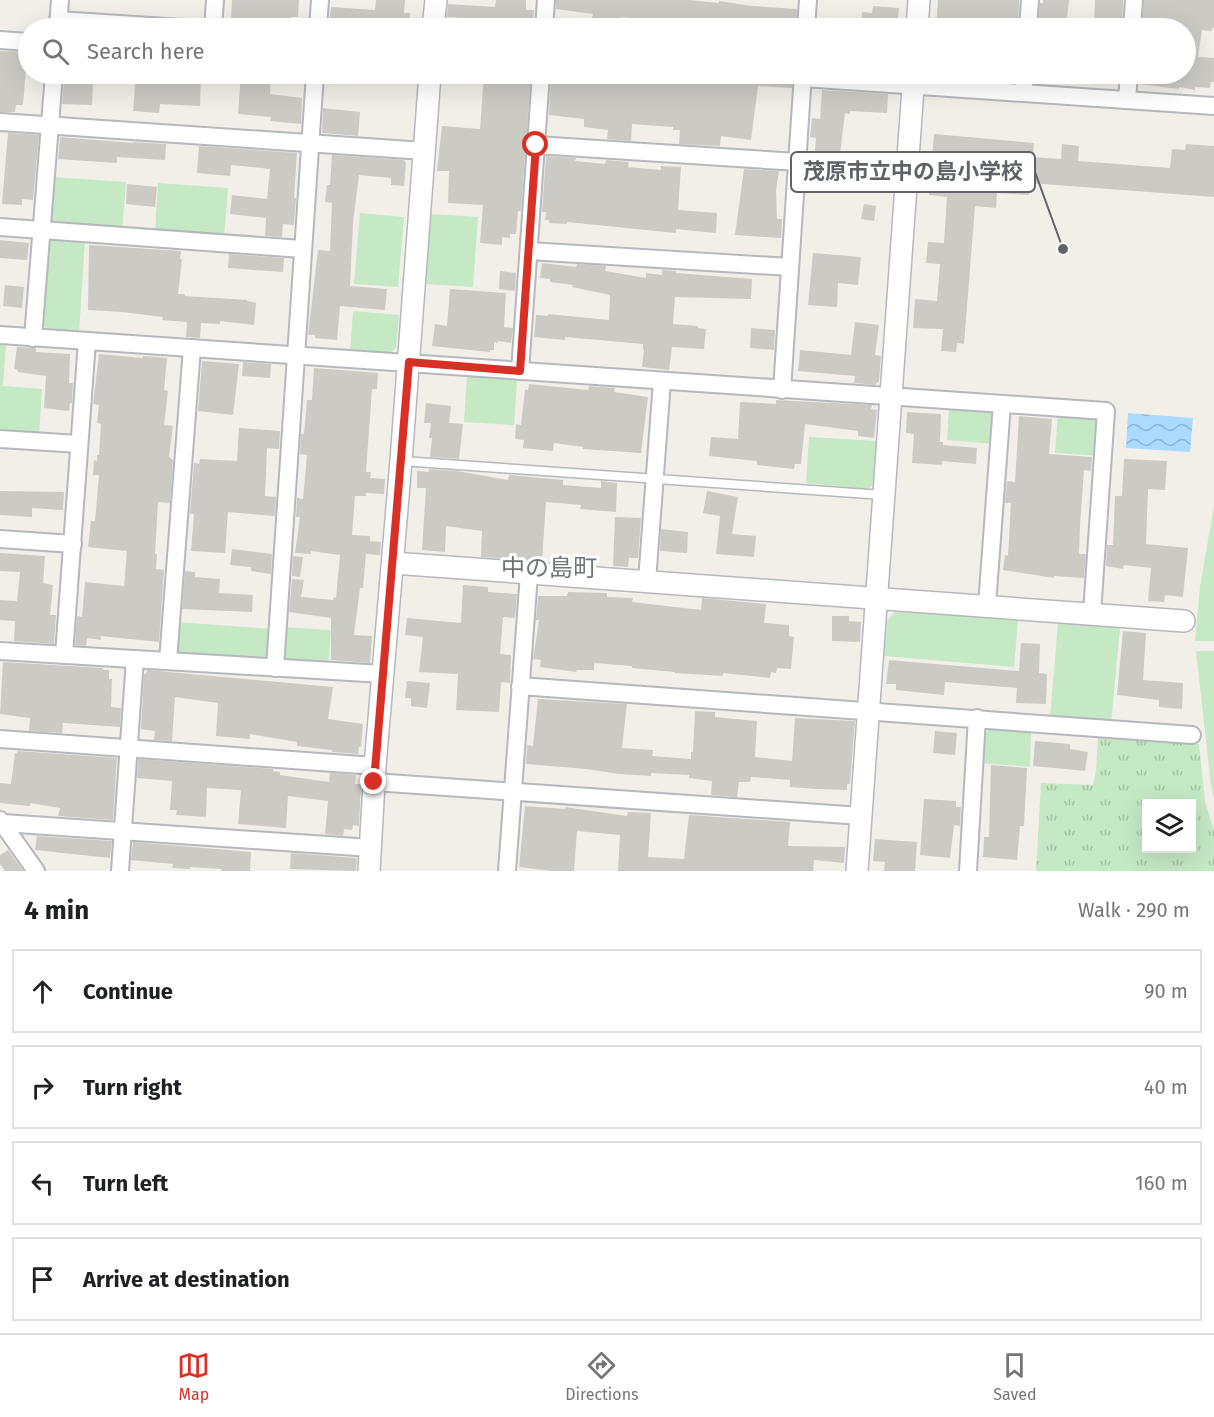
<!DOCTYPE html>
<meta charset="utf-8">
<style>
:root{--surface:#fff;--page:#f2f2f2;--text:#202124;--muted:#757577;--line:#e0e0e0;--accent:#d93025}
body{margin:0;font-family:"Fira Sans","Noto Sans JP",sans-serif;background:var(--page);color:var(--text)}
.controls{position:absolute;right:18px;bottom:18px;display:grid;overflow:hidden;border-radius:0px;box-shadow:0 6px 24px #0002}
.controls button{width:54px;height:54px;display:grid;place-items:center;padding:0;border:0;border-bottom:2px solid var(--line);background:var(--surface);color:var(--text);font:30px sans-serif}
.stop{position:absolute;width:18px;height:18px;margin:-14px;border:4px solid #d93025;border-radius:50%;background:#fff}
.stop.end{background:#d93025;border-color:#fff;box-shadow:0 2px 6px #0008}
.list{margin:0;padding:0;list-style:none}
h2{display:flex;justify-content:space-between;align-items:center;height:78px;margin:0;padding:0 24px;font-size:26px}
h2 small{font-size:20px;font-weight:400;color:var(--muted)}
.list li{display:grid;grid-template-columns:39px 1fr auto;gap:18px;align-items:center;box-sizing:border-box;height:84px;margin:0 12px 12px;padding:0 12px;border:2px solid var(--line);border-radius:0px}
.list b{display:block;font-size:22px;white-space:nowrap}
.list em{font-size:20px;font-style:normal;color:var(--muted)}
.icon{flex:none;width:33px;height:33px;fill:none;stroke:currentColor;stroke-width:2;stroke-linecap:round;stroke-linejoin:round}
.map{position:relative;flex:none;width:1214px;height:871px;overflow:hidden}
.search{position:absolute;background:var(--surface);box-shadow:0 6px 24px #0002;left:18px;right:18px;top:18px;height:66px;display:flex;align-items:center;gap:15px;box-sizing:border-box;padding:0 21px;border-radius:33px;color:var(--muted);font-size:22px}
.sheet{height:462px;background:var(--surface)}
nav{display:flex;justify-content:space-around;align-items:center;box-sizing:border-box;height:84px;border-top:2px solid var(--line);background:var(--surface);font-size:16px;color:var(--muted)}
nav a{display:grid;justify-items:center;gap:3px}
nav .on{color:var(--accent)}
.map>svg:first-child{display:block}
.green{fill:#c5e8c5}
.park{fill:url(#park-tufts);fill-rule:evenodd}
.water{fill:url(#water-waves)}
.building{fill:#cccac5}
.lines{fill:none;stroke-linecap:round;stroke-linejoin:round}
.service-casing{stroke:#b5b8bc;stroke-width:11}
.minor-casing{stroke:#b5b8bc;stroke-width:20}
.tertiary-casing{stroke:#b5b8bc;stroke-width:24}
.service{stroke:#fff;stroke-width:8}
.minor{stroke:#fff;stroke-width:16}
.tertiary{stroke:#fff;stroke-width:21}
.route{stroke:#d93025;stroke-width:8}
.labels{text-anchor:middle;stroke-width:6;stroke-linejoin:round;paint-order:stroke}
.quarter-label{font-size:24px;fill:#70757a;stroke:#fff}
.leader{fill:none;stroke:#5f6368;stroke-width:2}
.callout-dot{fill:#5f6368;stroke:#fff;stroke-width:2}
.callout{fill:#fff;stroke:#5f6368;stroke-width:2}
.callout-label{font-size:22px;text-anchor:middle;font-weight:bold;fill:#5f6368}
</style>
<div class="map">
<svg width="1214" height="871" viewBox="0 0 1214 871">
<defs>
<pattern id="park-tufts" width="24" height="20" patternUnits="userSpaceOnUse" patternTransform="scale(1.5)"><rect width="24" height="20" fill="#c5e8c5"/><path d="M3 7l-1-3M5 7V3M7 7l1-3M15 17l-1-3M17 17v-4M19 17l1-3" fill="none" stroke="#a3c0a4"/></pattern>
<pattern id="water-waves" width="16" height="10" patternUnits="userSpaceOnUse" patternTransform="scale(1.5)"><rect width="16" height="10" fill="#aadaff"/><path d="M0 5q4-4 8 0t8 0" fill="none" stroke="#8eb4d2"/></pattern>
</defs>
<rect width="100%" height="100%" fill="#f1efe8"/>
<g class="green">
<path d="M52 177 126 182 122 231 56 226 49 218Z"/>
<path d="M158 183 228 188 224 238 155 233Z"/>
<path d="M360 213 404 217 398 287 354 284Z"/>
<path d="M431 214 478 217 473 287 426 284Z"/>
<path d="M56 235 85 239 79 334 51 333 43 325 49 244Z"/>
<path d="M353 311 399 315 396 348 388 355 350 353Z"/>
<path d="M0 343 6 344 3 386 42 389 39 437 0 434Z"/>
<path d="M467 376 517 379 514 425 464 422Z"/>
<path d="M949 408 989 411 997 419 995 444 947 440Z"/>
<path d="M1058 414 1097 417 1102 425 1100 456 1055 453Z"/>
<path d="M809 437 877 441 875 482 868 489 806 483Z"/>
<path d="M1214 506V641H1195L1200 587Z"/>
<path d="M896 611 1018 620 1014 667 884 656 887 621Z"/>
<path d="M176 622 272 629 270 655 263 662 182 658 175 650Z"/>
<path d="M1058 623 1120 628 1111 724 1050 718Z"/>
<path d="M281 627 331 630 328 667 285 664 279 656Z"/>
<path d="M1196 651H1214V799L1211 785Z"/>
<path d="M991 728 1031 732 1030 767 981 763 984 734Z"/>
</g>
<path class="park" d="M1098 735 1199 744 1205 802 1214 831V871H1036L1041 783 1093 785 1096 770ZM1146 804H1192V848H1146Z"/>
<path class="water" d="M1128 413 1193 418 1190 452 1126 448Z"/>
<g class="building">
<path d="M232 0H299L298 17H291L290 21 245 18 244 22 231 21Z"/>
<path d="M376 0H405L404 13H410L409 28H345V27L329 26 331 7 375 10Z"/>
<path d="M496 0H526V10H534L533 23 525 22V28H494L495 20 447 17 448 4 495 7Z"/>
<path d="M556 0H689L719 3V1L752 6 797 9 796 28 726 25 725 28H720L699 25 700 22 655 18V21L621 17 620 21 592 19 593 14 556 9Z"/>
<path d="M938 0H1019L1018 28H936Z"/>
<path d="M1043 0H1069L1066 28H1038L1040 3H1043Z"/>
<path d="M1095 0H1123L1122 28H1094Z"/>
<path d="M1144 0H1214V28H1212V31L1202 30 1198 57 1214 58V82H1211L1210 88 1195 87V90L1179 87V89L1139 84V74H1185L1188 28H1142Z"/>
<path d="M873 6 899 8 897 26H889V28H887L861 26 862 12 872 13Z"/>
<path d="M0 51 28 52V69L26 68 23 105H16L15 112H0Z"/>
<path d="M136 74H201L200 106 160 104 159 113 133 111Z"/>
<path d="M241 74H271L270 94 302 98 301 124 270 121 271 117 238 114Z"/>
<path d="M484 74H531L521 211H518L516 234H510V238L502 237V245L480 243 483 205 448 203 449 171H437L442 126 480 129Z"/>
<path d="M551 74H792V88L758 86 751 140 721 136 720 146 679 144 680 130H673V127L632 124 631 141 607 139 608 130 584 127V119L549 115Z"/>
<path d="M64 81 93 82 92 105 62 104Z"/>
<path d="M822 90 888 94 887 113 850 111V114L845 113 840 154 848 155V157L882 158 881 179 813 177 816 138 810 137 812 118 820 119Z"/>
<path d="M323 108 360 112 358 136 322 133Z"/>
<path d="M8 133 39 135 33 200 22 199V205L2 204Z"/>
<path d="M934 134 1034 143 1033 157 1061 159 1062 144 1079 146 1078 161 1170 168 1172 149 1185 150 1186 144 1214 146V197L1030 183 1029 195 997 193 996 208 975 206 964 344 957 343 956 352 941 351 943 329 913 328 915 299 937 301 940 264 926 263 928 242 944 243 947 197 929 195Z"/>
<path d="M60 137 133 143V142L166 144 165 160 117 157V163L58 159Z"/>
<path d="M199 146 297 153 294 198H296L294 225 283 224 282 237 265 236 266 218 230 214 232 195 267 199 270 169 231 165 230 176 197 173Z"/>
<path d="M332 155 404 160 406 163 404 186 391 185V178L359 175 353 222 350 286 387 289 385 310 340 306 337 340 315 338V335H308L318 250 330 251 332 203 325 202 327 185H330Z"/>
<path d="M546 156 576 158 575 161 605 164 606 160 629 162 628 167 661 170V166L681 167 678 210 717 213 716 233 676 229V233L567 222V224L549 223V220H545L546 212H542Z"/>
<path d="M744 169 779 171 776 190 777 219H782L781 238 735 235Z"/>
<path d="M127 184 157 187 155 207 126 204Z"/>
<path d="M864 204 876 206 874 221 861 219Z"/>
<path d="M0 240 29 243 27 260 0 258Z"/>
<path d="M89 245 181 251 180 259H182L178 294H185V296L247 300V301L256 303 254 325 220 321V324L201 323 200 338 186 337 187 322 162 320 163 317 122 312 88 310Z"/>
<path d="M813 253 861 257 858 285 838 283 837 307 808 305Z"/>
<path d="M229 254 284 258 283 272 228 268Z"/>
<path d="M542 263 576 267 577 264 606 266 605 271 646 278V273L662 275V270L676 271V273L752 279 751 299 675 297 673 324 698 326V328L706 329 704 349 672 347 669 370 642 367 644 350H643V344L565 337V340L534 337 536 315 548 316V314L609 320 610 295 572 287 573 285 550 282V279L540 278Z"/>
<path d="M500 271 516 273 515 291 499 289Z"/>
<path d="M5 285 24 287 22 308 3 306Z"/>
<path d="M450 289 506 293 504 327 513 328 511 343 498 341V343L494 342V350H490V352L432 346 435 324 447 326Z"/>
<path d="M855 322 879 325 875 355 881 356 879 381 875 385 854 383 855 376 798 371 800 350 851 355Z"/>
<path d="M751 328 775 330 774 350 750 348Z"/>
<path d="M17 347 36 348V352L70 354 69 383H73L72 403H70L69 411 44 408 46 376 18 372V370L14 369Z"/>
<path d="M99 354 143 358V356L167 358 164 390 168 391 164 425 173 426 169 457 173 460 170 503 158 502 155 554H157L156 569 164 570 159 642 101 636V640L87 638 86 646 75 645 77 616 82 617 85 582 124 586 127 551 88 547 91 521H95L99 475H93L94 460 97 461V455H99L101 424 97 423 99 405 93 404Z"/>
<path d="M202 361 239 364 233 415 198 411Z"/>
<path d="M243 362 271 364 270 378 242 376Z"/>
<path d="M314 368 378 373 377 389H372L366 472H371L370 478 385 479 384 494 366 493V496H355L352 535 370 536V541L381 542 380 555 366 554 363 588H360L354 635 372 636 370 663 331 660V618L289 612 292 579 304 580 301 597 333 600 334 597 336 598 340 555 311 551V554L295 553 300 517H296L297 498 303 499 307 455 300 454 301 434H304L307 400H312Z"/>
<path d="M529 384 588 390 589 386 615 388 614 392 648 397 641 453 583 449V447L554 443 553 451 523 448 524 440 515 439 516 424 521 425 525 390H528Z"/>
<path d="M776 400 872 405 871 409 877 410 874 438 858 436V431L805 424 801 464H795L794 469 757 465V461L709 456 711 437 738 439 740 402 776 404Z"/>
<path d="M426 403 451 406 449 423 463 424 459 459 430 457 432 438H429L431 423H424Z"/>
<path d="M907 412 941 414 940 442H943V445L977 448 976 464 942 461V465L912 463 914 434 906 433Z"/>
<path d="M1019 416 1052 419 1049 454 1092 457 1091 471 1084 470 1080 525 1079 554H1086L1084 578 1054 576V578L1003 570 1005 555 1008 556 1011 503H1005L1007 481 1015 482Z"/>
<path d="M239 428 280 431 279 449 267 448 265 496 276 497 275 516 228 512 225 553 191 551 194 514H190L194 463 199 464 200 459 237 461Z"/>
<path d="M1124 459 1167 461 1165 490 1148 489 1146 544 1188 548 1183 597 1165 595 1164 602 1148 601 1151 568 1124 565 1123 569 1106 566 1107 545H1113L1115 496H1122Z"/>
<path d="M429 469 457 471 508 480 509 475 563 480V485L601 488V481L617 483 616 512 580 509 581 505 546 502 542 561 481 557 482 531 446 526 445 552 422 550 426 488H417V471L429 472Z"/>
<path d="M0 491 64 492 63 510 32 508V517L0 515Z"/>
<path d="M707 491 738 497 732 534 756 536 754 557 716 554 720 516 703 513Z"/>
<path d="M615 517 641 518 638 558H629L628 567 613 566Z"/>
<path d="M661 529 688 532 687 553 660 551Z"/>
<path d="M232 549 272 554 271 574 251 571V567L230 565Z"/>
<path d="M0 553 45 556 43 583 53 585 50 615H56L54 644 14 641 15 621 0 620V600L17 601 20 572 0 571Z"/>
<path d="M293 556 303 557 300 577 292 576Z"/>
<path d="M185 571 195 572V577L220 579 219 593 253 595 252 612 182 609Z"/>
<path d="M463 585 488 587V592L517 594 515 618 503 617 500 654 511 655 510 683 501 682 499 712 456 710 458 674 419 672 423 637 405 635 407 618 461 623Z"/>
<path d="M568 592 607 593V597L633 598 632 602 701 610 702 598 766 604 764 623 789 625V636L794 637 791 669 777 668 776 673 771 672 770 678 723 673V676L675 673V672L632 668V666L594 663V670H577L576 672 540 667 541 660 533 659 539 620H536L538 596H567Z"/>
<path d="M832 616H849V621L861 622 860 642 832 641Z"/>
<path d="M1123 631 1146 633 1143 680 1183 683 1182 709 1159 707V700L1117 695Z"/>
<path d="M1021 643 1040 644 1039 673 1047 674 1046 704 1016 703 1017 688 945 682 944 695 896 690V684H886L889 660 1019 671Z"/>
<path d="M3 662 103 668V670H109V679H112L111 707 121 708 120 727 63 723 62 733 29 731 30 718 0 714Z"/>
<path d="M147 670 333 687 328 719 363 724 361 747H359L358 754 332 752V750L297 746V742L250 734V739L216 736 218 703 175 697 172 741 154 740 155 731 141 729 144 674H146Z"/>
<path d="M407 681 430 683 427 708 411 706V698H405Z"/>
<path d="M538 699 627 704 622 748 653 750 652 756 691 759V752H693L695 711 715 712V717L757 721 755 757 792 761 795 718 855 721 850 784H847V790L817 789 790 787V780L751 777 750 782H739L737 797 711 795 712 781 689 778V775L651 773V776L619 774 586 769 526 764 527 745 533 746Z"/>
<path d="M935 731 957 733 955 755 933 753Z"/>
<path d="M1035 741 1070 744V749L1088 752 1085 771 1033 766Z"/>
<path d="M18 751 117 758 113 820 58 816 60 808 30 803V806L0 803V783L11 784 15 753H17Z"/>
<path d="M138 759 273 769V771L280 772V775L329 782 330 773 356 775 355 784H361L359 826 353 825 352 830 344 829 343 836 325 834 328 801 288 796 286 828 238 824 241 790 207 788 206 817 176 815 177 810H170L172 781 137 778Z"/>
<path d="M991 765 1027 768 1024 826H1020L1017 860 983 857 984 837H989Z"/>
<path d="M924 799 956 801V807H961L960 826 954 825 950 858 920 855Z"/>
<path d="M525 806 565 809V807L627 816 628 812 651 813 648 857 684 859 689 815 790 822 788 846 845 847 844 863 814 860 813 871H618L620 835 577 831 574 871H552L519 867Z"/>
<path d="M37 836 112 841 110 858 35 850Z"/>
<path d="M875 839 917 842 915 871H884L885 862 873 861Z"/>
<path d="M133 842 251 852 250 871H221L222 869 190 867V869L172 868 173 864 131 860Z"/>
<path d="M8 850 23 871H5L0 864V855Z"/>
<path d="M291 853 357 858 356 871 290 869Z"/>
</g>
<g class="lines">
<g class="service-casing">
<path id="service" d="M402 461 883 495"/>
</g>
<g class="minor-casing">
<g id="minor">
<path d="M58 20 181 28"/>
<path d="M58 28 60 0"/>
<path d="M213 28 215 0"/>
<path d="M318 28 320 0"/>
<path d="M544 28 546 0"/>
<path d="M806 28 808 0"/>
<path d="M1028 28 1030 0"/>
<path d="M1132 28 1134 0"/>
<path d="M0 40 28 42"/>
<path d="M803 78 1214 106"/>
<path d="M1023 92 1025 74"/>
<path d="M1127 100 1129 74"/>
<path d="M0 122 424 151"/>
<path d="M536 145 798 162"/>
<path d="M0 227 302 249"/>
<path d="M529 251 790 267"/>
<path d="M0 335 1106 411 1092 613"/>
<path d="M33 338 54 74"/>
<path d="M520 371 541 74"/>
<path d="M782 390 803 74"/>
<path d="M0 439 79 444"/>
<path d="M0 539 73 544"/>
<path d="M647 581 662 381"/>
<path d="M987 605 1002 404"/>
<path d="M0 651 383 674"/>
<path d="M64 655 87 341"/>
<path d="M168 661 192 348"/>
<path d="M275 668 315 74"/>
<path d="M520 686 1192 735"/>
<path d="M0 739 375 766"/>
<path d="M374 782 861 816"/>
<path d="M0 820 36 871"/>
<path d="M3 823 371 848"/>
<path d="M120 871 135 659"/>
<path d="M507 871 529 574"/>
<path d="M968 871 977 718"/>
</g>
</g>
<g class="tertiary-casing">
<g id="tertiary">
<path d="M433 28 436 0"/>
<path d="M917 28 919 0"/>
<path d="M393 563 1184 621"/>
<path d="M369 871 375 766 401 461 430 74"/>
<path d="M857 871 914 74"/>
</g>
</g>
<use href="#service" class="service"/>
<use href="#minor" class="minor"/>
<use href="#tertiary" class="tertiary"/>
</g>
<g class="lines">
<path class="route" d="M374 782 409 362 520 371 536 145"/>
</g>
<g class="labels">
<g class="quarter-label">
<text x="549" y="576">中の島町</text>
</g>
</g>
<path class="leader" d="M1063 249L1035 172"/>
<circle class="callout-dot" cx="1063" cy="249" r="6"/>
<rect class="callout" x="791" y="152" width="244" height="40" rx="6"/>
<g class="callout-label">
<text x="913" y="179">茂原市立中の島小学校</text>
</g>
</svg>
<div class="controls">
<button><svg class="icon" aria-label="layers" viewBox="0 0 24 24"><path d="M12 4l9 5-9 5-9-5zM3 14l9 5 9-5"/></svg></button>
</div>
<div class="stop" style="left:536px;top:145px"></div>
<div class="stop end" style="left:374px;top:782px"></div>
<div class="search"><svg class="icon" aria-label="search" viewBox="0 0 24 24"><circle cx="10" cy="10" r="6"/><path d="M15 15l6 6"/></svg>Search here</div>
</div>
<section class="sheet">
<h2>4 min<small>Walk · 290 m</small></h2>
<ul class="list">
<li><svg class="icon" aria-label="ahead" viewBox="0 0 24 24"><path d="M12 20V5M6 11l6-6 6 6"/></svg><div><b>Continue</b></div><em>90 m</em></li>
<li><svg class="icon" aria-label="right" viewBox="0 0 24 24"><path d="M7 20v-9h11M14 6l5 5-5 5"/></svg><div><b>Turn right</b></div><em>40 m</em></li>
<li><svg class="icon" aria-label="left" viewBox="0 0 24 24"><path d="M17 20v-9H6M10 6l-5 5 5 5"/></svg><div><b>Turn left</b></div><em>160 m</em></li>
<li><svg class="icon" aria-label="arrive" viewBox="0 0 24 24"><path d="M6 21V4h12l-3 4 3 4H6"/></svg><div><b>Arrive at destination</b></div></li>
</ul>
</section>
<nav>
<a class="on"><svg class="icon" aria-label="map" viewBox="0 0 24 24"><path d="M3 6l6-2 6 2 6-2v14l-6 2-6-2-6 2zM9 4v14M15 6v14"/></svg>Map</a>
<a><svg class="icon" aria-label="directions" viewBox="0 0 24 24"><path d="M12 3l9 9-9 9-9-9zM9 14v-3h6M13 9l2 2-2 2"/></svg>Directions</a>
<a><svg class="icon" aria-label="saved" viewBox="0 0 24 24"><path d="M7 4h10v16l-5-4-5 4z"/></svg>Saved</a>
</nav>
